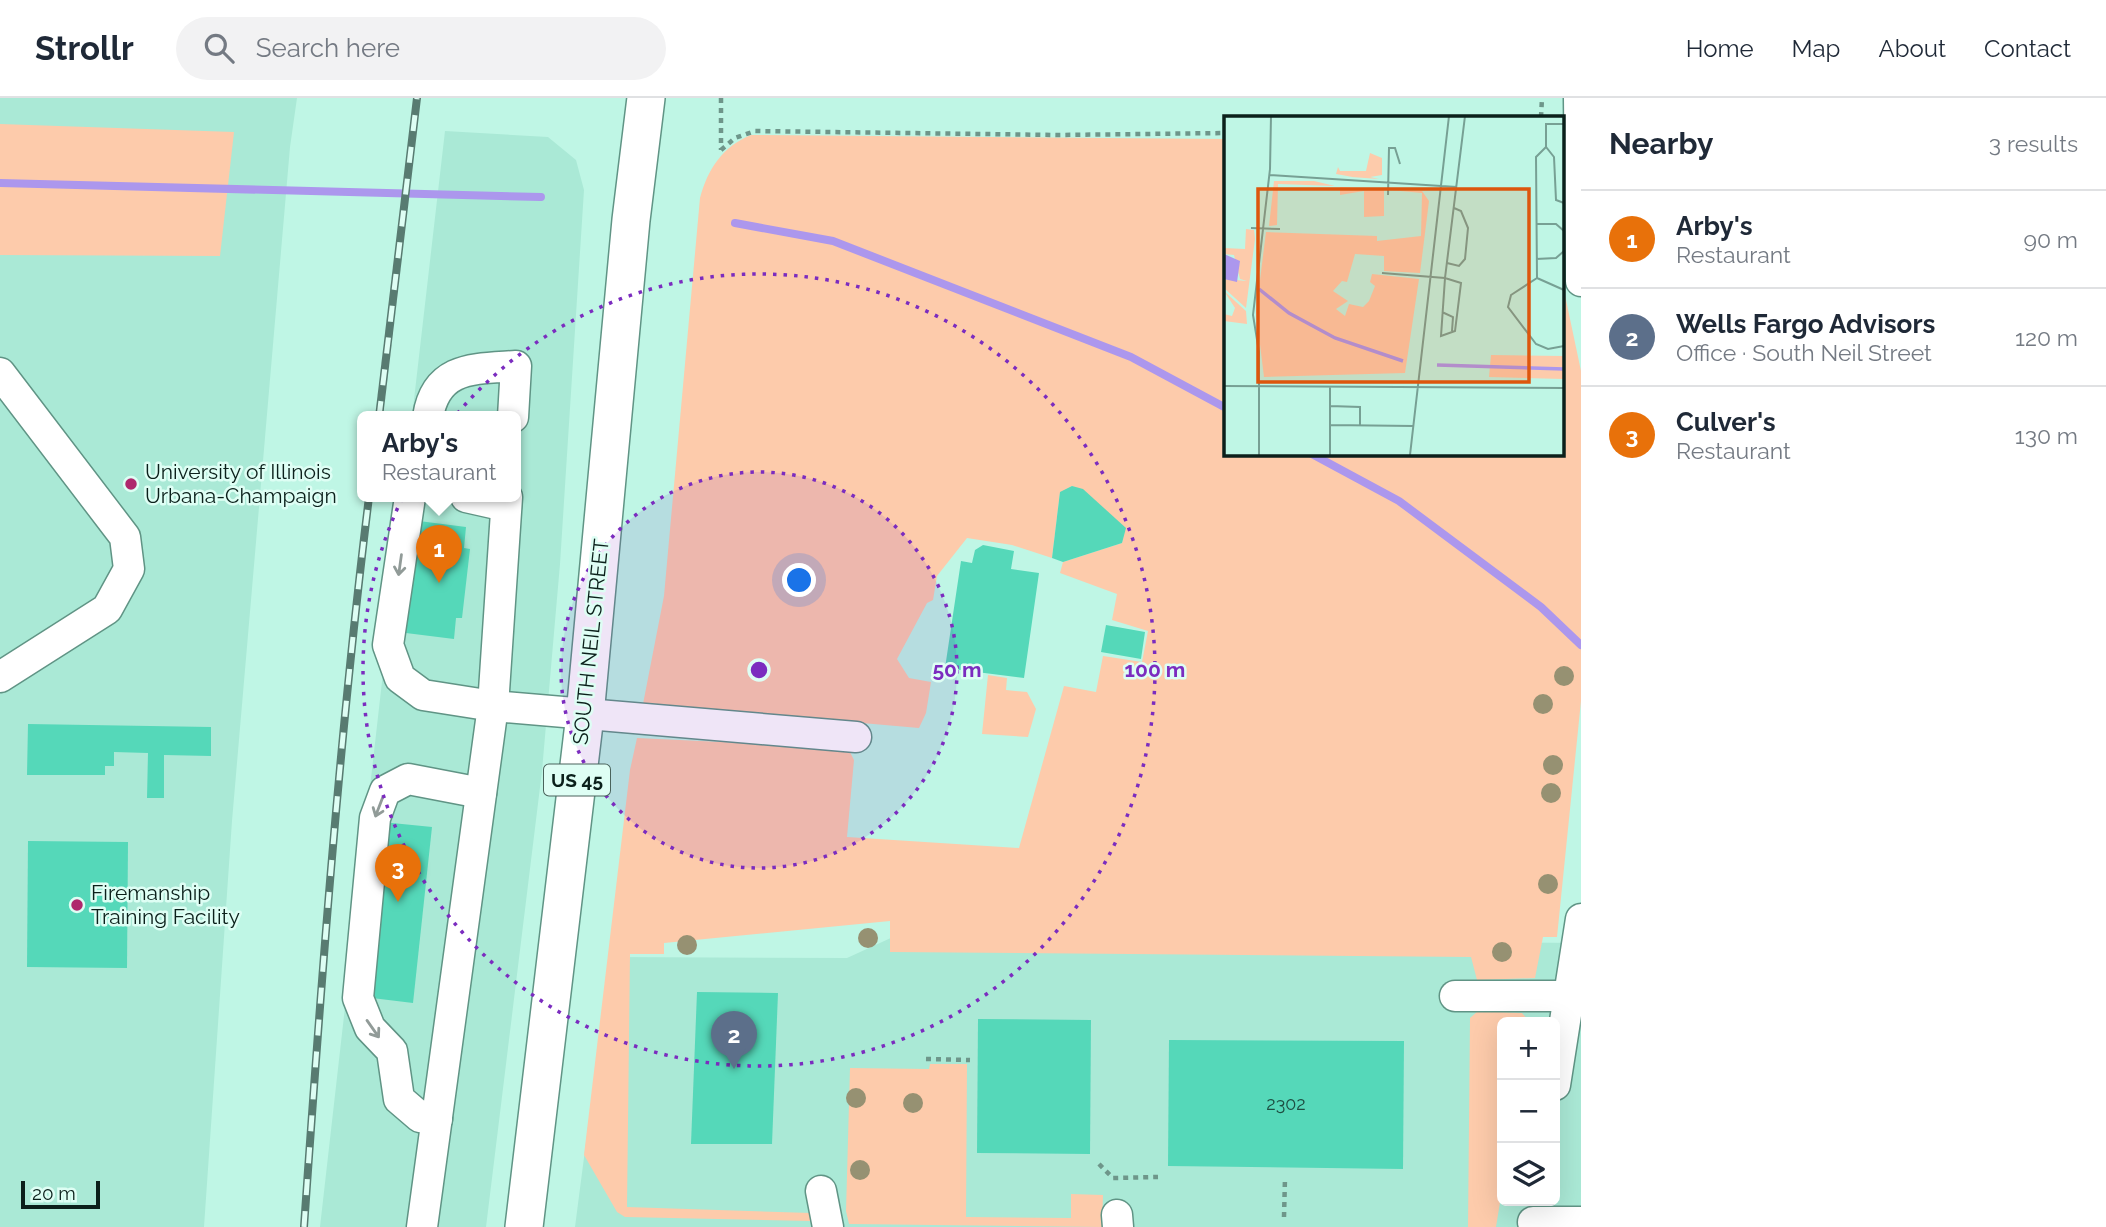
<!DOCTYPE html>
<meta charset="utf-8">
<style>
:root{--surface:#fff;--page:#f2f2f3;--text:#1f2937;--muted:#747a83;--line:#e0e1e3;--accent:#2563eb}
body{margin:0;font-family:Raleway,sans-serif;background:var(--page);color:var(--text)}
.controls{position:absolute;right:21px;bottom:21px;display:grid;overflow:hidden;border-radius:10px;box-shadow:0 7px 28px #0002}
.controls button{width:63px;height:63px;display:grid;place-items:center;padding:0;border:0;border-bottom:2px solid var(--line);background:var(--surface);color:var(--text);font:35px sans-serif}
.scale{position:absolute;left:21px;bottom:18px;width:79px;box-sizing:border-box;padding-left:7px;border:4px solid #0b201b;border-top:0;font-size:19px;line-height:24px;white-space:nowrap;color:#0b201b;-webkit-text-stroke:5px #defef4;paint-order:stroke}
.you{position:absolute;left:800px;top:483px;width:24px;height:24px;margin:-18px;border:5px solid #fff;border-radius:50%;background:#1a73e8;box-shadow:0 0 0 10px #1a73e833}
.badge{display:grid;place-items:center;width:46px;height:46px;border-radius:50%;background:var(--accent);color:#fff;font-size:23px;font-weight:700}
.pin{position:absolute;translate:-50% -58px;filter:drop-shadow(0 2px 4px #0008)}
.pin::after{content:'';position:absolute;top:37px;width:24px;height:21px;background:inherit;clip-path:polygon(0 0,100% 0,50% 100%)}
.popup{position:absolute;left:357px;top:313px;width:164px;height:91px;box-sizing:border-box;display:grid;place-content:center;border-radius:10px;background:var(--surface);filter:drop-shadow(0 2px 5px #0005);font-size:23px;white-space:nowrap;color:var(--muted)}
.popup b{font-size:26px;color:var(--text)}
.popup::after{content:'';position:absolute;left:50%;top:100%;margin-left:-14px;border:14px solid transparent;border-top-color:var(--surface)}
.list{margin:0;padding:0;list-style:none}
h2{display:flex;justify-content:space-between;align-items:center;height:91px;margin:0;padding:0 28px;font-size:30px}
h2 small{font-size:23px;font-weight:400;color:var(--muted)}
.list li{display:grid;grid-template-columns:46px 1fr auto;gap:21px;align-items:center;box-sizing:border-box;height:98px;padding:0 28px;border-top:2px solid var(--line)}
.list b{display:block;font-size:26px;white-space:nowrap}
.list p{margin:0;font-size:23px;white-space:nowrap;color:var(--muted)}
.list em{font-size:23px;font-style:normal;color:var(--muted)}
.icon{flex:none;width:38px;height:38px;fill:none;stroke:currentColor;stroke-width:2;stroke-linecap:round;stroke-linejoin:round}
.map{position:relative;flex:none;width:1581px;height:1129px;overflow:hidden}
header{display:flex;align-items:center;gap:42px;box-sizing:border-box;height:98px;padding:0 35px;background:var(--surface);border-bottom:2px solid var(--line)}
header strong{font-size:33px}
nav{display:flex;gap:38px;margin-inline-start:auto;font-size:24px}
.search{width:490px;height:63px;background:var(--page);display:flex;align-items:center;gap:18px;box-sizing:border-box;padding:0 24px;border-radius:38px;color:var(--muted);font-size:26px}
main{display:flex}
aside{flex:1;background:var(--surface)}
.map>svg:first-child{display:block}
.built{fill:#aae9d6;fill-rule:evenodd}
.green{fill:#fdcbab}
.lines{fill:none;stroke-linecap:round;stroke-linejoin:round}
.stream{stroke:#ac97ed;stroke-width:8}
.building{fill:#55d8b9}
.minor-casing{stroke:#609485;stroke-width:33}
.major-casing{stroke:#609485;stroke-width:40}
.path{stroke:#6e968a;stroke-width:4.5;stroke-dasharray:5 5;stroke-linecap:butt}
.minor{stroke:#fff;stroke-width:30}
.major{stroke:#fff;stroke-width:37}
.rail-casing{stroke:#587b71;stroke-width:8}
.rail{stroke:#defef4;stroke-width:5;stroke-dasharray:16;stroke-linecap:butt}
.tree{fill:#969172}
.oneway{stroke:#919b98}
.ring{fill:none;stroke:#7b2cbf;stroke-width:3.5;stroke-dasharray:3.5 7}
.poi-dot{fill:#af286d;stroke:#defef4;stroke-width:2.5}
.labels{text-anchor:middle;stroke-width:5;stroke-linejoin:round;paint-order:stroke}
.number-label{font-size:18px;fill:#1e4e42}
.shield{fill:#defef4;stroke:#4a635c;stroke-width:2}
.shield-label{font-size:19px;font-weight:bold;fill:#0b201b}
.poi-label{font-size:21px;fill:#0b201b;stroke:#defef4;text-anchor:start}
.street-label{font-size:21px;fill:#0b201b;stroke:#defef4}
.inset-river{fill:none;stroke:#ac97ed;stroke-width:3.5}
.inset-road{fill:none;stroke:#77a094;stroke-width:2}
.view{fill:#dd560d;fill-opacity:0.15;stroke:#dd560d;stroke-width:3.5}
.inset-edge{fill:none;stroke:#0b201b;stroke-width:3.5}
.centre{fill:#7b2cbf;stroke:#defef4;stroke-width:3.5}
.ring-label{font-size:21px;text-anchor:middle;font-weight:bold;fill:#7b2cbf;stroke:#defef4;stroke-width:5;stroke-linejoin:round;paint-order:stroke}
</style>
<header>
<strong>Strollr</strong>
<div class="search"><svg class="icon" aria-label="search" viewBox="0 0 24 24"><circle cx="10" cy="10" r="6"/><path d="M15 15l6 6"/></svg>Search here</div>
<nav><a>Home</a><a>Map</a><a>About</a><a>Contact</a></nav>
</header>
<main>
<div class="map">
<svg width="1581" height="1129" viewBox="0 0 1581 1129">
<rect width="100%" height="100%" fill="#bff6e5"/>
<g class="built">
<path d="M0 0H297L290 49 232 723 204 1129H0Z"/>
<path d="M445 33 548 39 576 62 584 92 560 466 542 673 486 1129H320L403 399H516V319H412Z"/>
<path d="M893 839 1581 845V1129H575L610 859 847 860ZM1502 924H1555V1103H1502Z"/>
</g>
<g class="green">
<path d="M0 26 234 34 220 158 0 157Z"/>
<path d="M751 37 1226 41V355H1562V183L1581 273V603L1557 839H1543L1535 880 1477 882 1471 859 890 854V823L664 845V856H630L627 1109 811 1115 810 1123 625 1119 617 1114 584 1057 630 672 637 640 848 650 854 662 847 739 1019 750 1064 588 1096 594 1103 558 1142 564 1148 533 1112 522 1117 496 1060 475 1063 464 1122 445 1125 430 1072 388 1060 395 1052 460 1012 447 967 440 937 478 933 502 927 505 897 561 909 580 931 584 926 615 919 630 643 606 664 498 700 100C708 71 722 49 751 37Z"/>
<path d="M988 577 1007 580 1006 592 1027 594 1036 611 1028 639 982 636Z"/>
<path d="M1478 913 1522 915 1529 923 1502 924V1092L1496 1129H1468L1470 920Z"/>
<path d="M930 966H967L966 1119 1071 1120V1096L1103 1097 1102 1129 849 1126 846 1113 850 970 929 971Z"/>
</g>
<g class="lines">
<g class="stream">
<path d="M0 85 541 99"/>
<path d="M735 125 833 143 1131 259 1226 310"/>
<path d="M1310 355 1399 403 1541 509 1581 547"/>
</g>
</g>
<g class="building">
<path d="M1072 388 1083 391 1126 430 1122 445 1063 464 1052 460 1060 394Z"/>
<path d="M419 423 466 429 464 450 470 451 462 520H456L454 541 406 535Z"/>
<path d="M983 447 1014 453 1011 471 1039 475 1024 580 945 570 961 463 972 465 975 452Z"/>
<path d="M1106 527 1145 534 1141 561 1101 554Z"/>
<path d="M28 626 211 629V658L164 657V700H147L148 655 114 654V668H105V677H27Z"/>
<path d="M382 724 432 729 413 905 372 900Z"/>
<path d="M28 743 128 744 127 870 27 869Z"/>
<path d="M697 894 778 895 772 1046H691Z"/>
<path d="M978 921 1091 922 1090 1056 977 1055Z"/>
<path d="M1169 942 1404 943 1403 1071 1168 1068Z"/>
</g>
<g class="lines">
<g class="minor-casing">
<g id="minor">
<path d="M1579 0 1581 183"/>
<path d="M0 275 125 439 129 471 107 511 0 579"/>
<path d="M428 319C436 268 474 271 516 268L513 319"/>
<path d="M410 399 388 547 400 580 423 597 493 608 856 639"/>
<path d="M466 399 506 408"/>
<path d="M1455 898H1581"/>
<path d="M1555 987 1581 821"/>
<path d="M437 1021 420 1019 399 1001 392 953 370 930 358 900 375 720 385 693 408 681 481 695"/>
<path d="M821 1093 828 1129"/>
<path d="M1117 1117 1118 1129"/>
<path d="M1533 1124H1581"/>
<path d="M422 1129 493 608 507 399"/>
</g>
</g>
<g class="major-casing">
<path id="major" d="M524 1129 585 617 631 122 646 0"/>
</g>
<g class="path">
<path d="M721 0V52"/>
<path d="M1541 19 1542 0"/>
<path d="M721 52 735 40 755 33 1058 37 1226 35"/>
<path d="M926 961 970 962"/>
<path d="M1099 1066 1113 1080 1158 1079"/>
<path d="M1284 1119 1285 1080"/>
</g>
<use href="#minor" class="minor"/>
<use href="#major" class="major"/>
<g class="rail-casing">
<g id="rail">
<path d="M379 319 417 0"/>
<path d="M304 1129C321 886 339 642 369 399"/>
</g>
</g>
<use href="#rail" class="rail"/>
</g>
<g class="tree">
<circle cx="1564" cy="578" r="10"/>
<circle cx="1543" cy="606" r="10"/>
<circle cx="1553" cy="667" r="10"/>
<circle cx="1551" cy="695" r="10"/>
<circle cx="1548" cy="786" r="10"/>
<circle cx="868" cy="840" r="10"/>
<circle cx="687" cy="847" r="10"/>
<circle cx="1502" cy="854" r="10"/>
<circle cx="856" cy="1000" r="10"/>
<circle cx="913" cy="1005" r="10"/>
<circle cx="860" cy="1072" r="10"/>
</g>
<defs><path id="oneway-shaft" d="M-6 0H5M1.5-3L5.5 0L1.5 3" fill="none" stroke-width="1.6" stroke-linecap="round" stroke-linejoin="round" transform="scale(1.75)"/></defs>
<g class="oneway">
<use href="#oneway-shaft" transform="translate(400 467) rotate(98)"/>
<use href="#oneway-shaft" transform="translate(379 709) rotate(111)"/>
<use href="#oneway-shaft" transform="translate(373 931) rotate(55)"/>
</g>
<circle cx="759" cy="572" r="198" fill="#7b2cbf" fill-opacity=".12"/>
<g class="ring">
<circle cx="759" cy="572" r="198"/>
<circle cx="759" cy="572" r="396"/>
</g>
<g class="poi-dot">
<circle cx="131" cy="386" r="7"/>
<circle cx="77" cy="807" r="7"/>
</g>
<g class="labels">
<g class="number-label">
<text x="1286" y="1012">2302</text>
</g>
<rect class="shield" x="544" y="666.5" width="66" height="31" rx="5"/>
<g class="shield-label">
<text x="577" y="689">US 45</text>
</g>
<g class="poi-label">
<text x="145" y="381">University of Illinois<tspan x="145" dy="24">Urbana-Champaign</tspan></text>
<text x="91" y="802">Firemanship<tspan x="91" dy="24">Training Facility</tspan></text>
</g>
<g class="street-label">
<text transform="translate(591 544) rotate(-84)" y="7">SOUTH NEIL STREET</text>
</g>
</g>
<g transform="translate(1224 18)">
<rect width="340" height="340" fill="#bff6e5"/>
<path d="M146 37 158 42V59L146 61 155 63 113 60 129 61 112 58 114 51 116 55H142ZM50 65H90L111 70 54 68 53 109 45 110ZM116 71 160 74V100L140 101V75L116 79ZM166 74 198 75 205 85 196 157 160 155V140L131 138 123 166 118 165 109 175 124 185 112 193 121 200 125 188 139 191 145 185 151 170 146 166 148 158 195 163 181 257 40 261 32 196 42 116 153 120V125L197 120 198 77ZM22 113 30 114 31 123 22 192 0 172V163L23 165 16 163 10 139 0 138V132L21 133ZM0 175 22 195 23 208 0 205V198L8 200 11 192ZM267 239 339 240V263L265 261Z" fill="#fdcbab"/>
<path d="M0 138 16 145 13 166 0 163Z" fill="#ac97ed"/>
<path class="inset-river" d="M35 173 65 197 111 222 179 245M213 249 340 253"/>
<path class="inset-road" d="M322 31V8H340M45 59 233 71M164 79 165 32H171L176 48M340 87 332 84 330 41 322 31 312 41 313 162 340 174M313 108H332L340 115M27 112 56 113M312 143 332 142 340 135M223 147 235 150 241 143 244 112 237 95 230 92M158 157 221 162 237 167 231 215 217 220 221 162 241 0M313 162 287 179 284 191 312 228 324 233 340 230M218 196 229 201 228 215M0 270 340 272M106 290 136 291V309M106 309 189 310M35 339V236L29 199 46 53 47 0M106 339V270M186 339 225 0"/>
<path class="view" d="M34 73H305V266H34Z"/>
<rect width="340" height="340" class="inset-edge"/>
</g>
<circle cx="759" cy="572" r="10" class="centre"/>
<g class="ring-label">
<text x="957" y="579">50 m</text>
<text x="1155" y="579">100 m</text>
</g>
</svg>
<div class="controls">
<button>+</button>
<button>−</button>
<button><svg class="icon" aria-label="layers" viewBox="0 0 24 24"><path d="M12 4l9 5-9 5-9-5zM3 14l9 5 9-5"/></svg></button>
</div>
<div class="scale">20 m</div>
<div class="you"></div>
<div class="pin badge" style="left:439px;top:485px;background:#e8710a">1</div>
<div class="popup"><b>Arby's</b>Restaurant</div>
<div class="pin badge" style="left:734px;top:971px;background:#5c6f8a">2</div>
<div class="pin badge" style="left:398px;top:804px;background:#e8710a">3</div>
</div>
<aside>
<h2>Nearby<small>3 results</small></h2>
<ul class="list">
<li><span class="badge" style="background:#e8710a">1</span><div><b>Arby's</b><p>Restaurant</p></div><em>90 m</em></li>
<li><span class="badge" style="background:#5c6f8a">2</span><div><b>Wells Fargo Advisors</b><p>Office · South Neil Street</p></div><em>120 m</em></li>
<li><span class="badge" style="background:#e8710a">3</span><div><b>Culver's</b><p>Restaurant</p></div><em>130 m</em></li>
</ul>
</aside>
</main>
